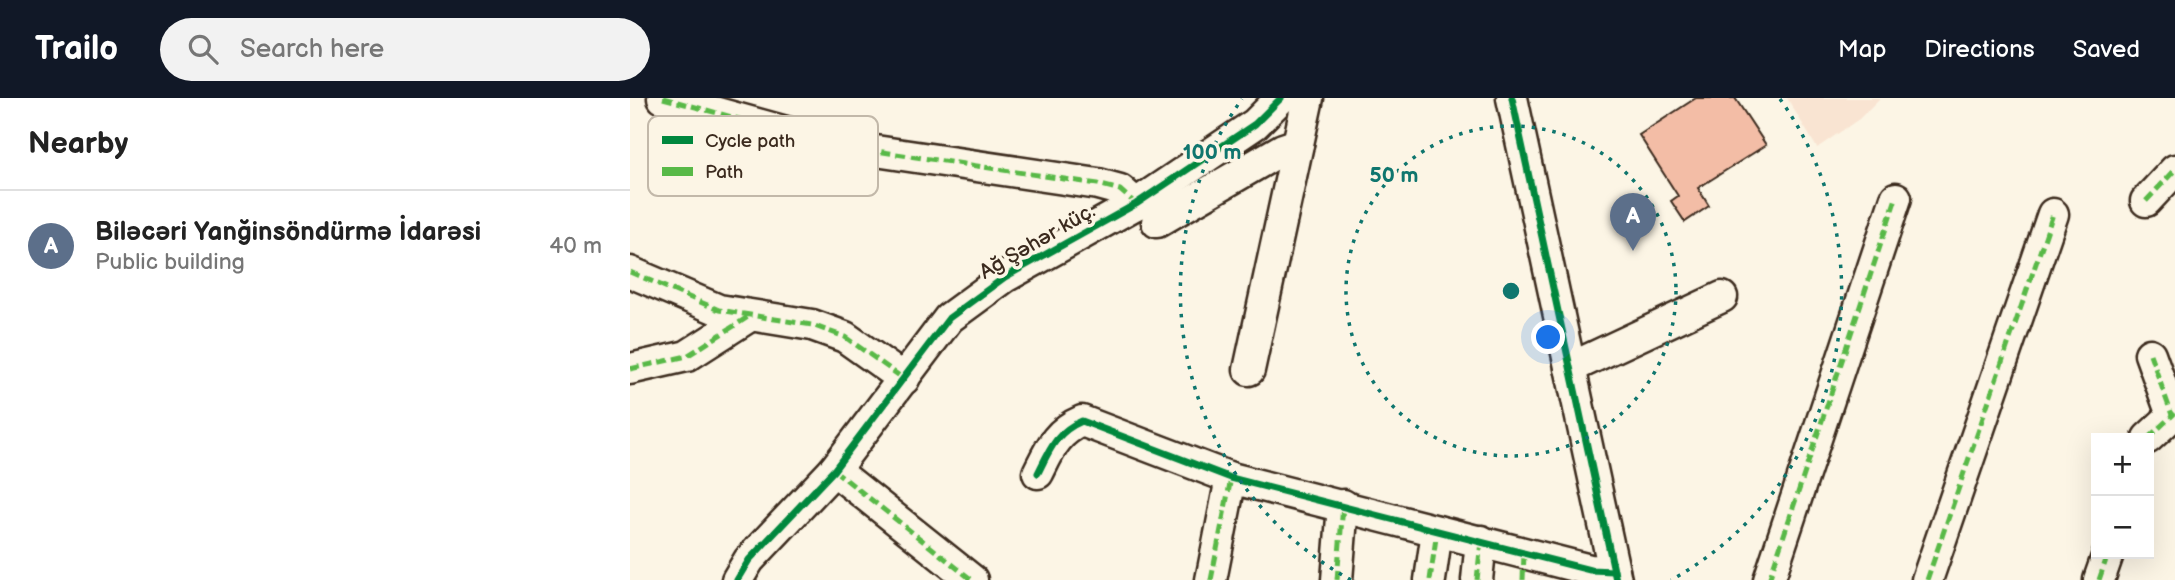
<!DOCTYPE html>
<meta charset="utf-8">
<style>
:root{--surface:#fff;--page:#f2f2f2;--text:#222;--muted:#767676;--line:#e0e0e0;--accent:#111827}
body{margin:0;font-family:"Balsamiq Sans",sans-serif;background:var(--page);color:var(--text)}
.controls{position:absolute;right:21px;bottom:21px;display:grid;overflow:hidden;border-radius:0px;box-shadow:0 7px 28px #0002}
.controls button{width:63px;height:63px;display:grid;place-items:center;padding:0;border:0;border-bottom:2px solid var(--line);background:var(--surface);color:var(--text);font:35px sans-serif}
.you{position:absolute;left:919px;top:240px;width:24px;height:24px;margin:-18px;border:5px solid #fff;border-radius:50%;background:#1a73e8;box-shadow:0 0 0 10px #1a73e833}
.badge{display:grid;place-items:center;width:46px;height:46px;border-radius:50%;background:var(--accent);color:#fff;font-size:23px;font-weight:700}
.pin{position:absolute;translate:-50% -58px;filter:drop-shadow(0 2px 4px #0008)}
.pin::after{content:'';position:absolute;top:37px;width:24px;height:21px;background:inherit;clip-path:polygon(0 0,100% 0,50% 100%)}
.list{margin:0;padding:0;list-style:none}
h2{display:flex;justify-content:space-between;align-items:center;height:91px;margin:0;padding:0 28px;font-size:30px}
h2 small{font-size:23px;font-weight:400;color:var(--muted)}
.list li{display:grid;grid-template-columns:46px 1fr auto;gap:21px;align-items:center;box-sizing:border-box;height:112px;padding:0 28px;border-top:2px solid var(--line)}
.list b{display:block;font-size:26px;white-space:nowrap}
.list p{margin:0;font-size:23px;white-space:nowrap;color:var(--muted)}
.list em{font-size:23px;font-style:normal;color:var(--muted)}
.icon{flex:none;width:38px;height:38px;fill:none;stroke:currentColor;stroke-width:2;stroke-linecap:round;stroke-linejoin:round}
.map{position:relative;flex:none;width:1545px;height:482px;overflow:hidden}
header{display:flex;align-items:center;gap:42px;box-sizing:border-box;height:98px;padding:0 35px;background:var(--accent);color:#fff}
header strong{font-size:33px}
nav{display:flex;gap:38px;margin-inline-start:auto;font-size:24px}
.search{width:490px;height:63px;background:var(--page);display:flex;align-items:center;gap:18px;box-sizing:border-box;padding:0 24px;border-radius:38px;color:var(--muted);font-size:26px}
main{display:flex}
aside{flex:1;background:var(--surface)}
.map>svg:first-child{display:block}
.built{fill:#f9e4d2}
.building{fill:#f3bda6;stroke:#3b2a1e;stroke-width:2}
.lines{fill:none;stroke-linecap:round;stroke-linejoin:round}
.minor-casing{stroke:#3b2a1e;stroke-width:35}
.minor{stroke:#fcf5e5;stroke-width:30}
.quiet{stroke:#58b947;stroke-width:5;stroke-dasharray:10 5;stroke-linecap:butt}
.cycleway-casing{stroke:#fcf5e5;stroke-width:11}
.cycleway{stroke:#00873e;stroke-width:7}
.ring{fill:none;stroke:#0f766e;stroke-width:3.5;stroke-dasharray:3.5 7}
.labels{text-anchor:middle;stroke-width:7;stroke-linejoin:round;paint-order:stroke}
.street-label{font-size:21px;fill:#3b2a1e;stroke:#fcf5e5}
.key{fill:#fcf5e5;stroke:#c2b8a9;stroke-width:2}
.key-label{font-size:19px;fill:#3b2a1e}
.centre{fill:#0f766e;stroke:#fcf5e5;stroke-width:3.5}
.ring-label{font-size:21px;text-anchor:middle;font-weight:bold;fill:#0f766e;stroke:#fcf5e5;stroke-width:7;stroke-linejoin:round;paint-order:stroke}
</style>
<header>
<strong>Trailo</strong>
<div class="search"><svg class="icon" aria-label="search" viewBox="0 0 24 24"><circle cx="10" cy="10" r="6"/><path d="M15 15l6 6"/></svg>Search here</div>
<nav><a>Map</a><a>Directions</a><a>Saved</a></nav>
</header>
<main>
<aside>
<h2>Nearby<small></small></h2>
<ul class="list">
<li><span class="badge" style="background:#5c6f8a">A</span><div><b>Biləcəri Yanğinsöndürmə İdarəsi</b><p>Public building</p></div><em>40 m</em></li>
</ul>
</aside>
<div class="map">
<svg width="1545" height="482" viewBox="0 0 1545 482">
<rect width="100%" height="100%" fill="#fcf5e5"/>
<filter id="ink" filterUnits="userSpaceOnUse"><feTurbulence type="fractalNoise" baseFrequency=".0143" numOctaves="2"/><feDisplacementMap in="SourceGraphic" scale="14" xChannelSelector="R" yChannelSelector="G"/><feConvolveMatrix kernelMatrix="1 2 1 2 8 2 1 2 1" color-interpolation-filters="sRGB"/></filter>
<g filter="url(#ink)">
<path class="built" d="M1157 0H1250L1229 21 1187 50Z"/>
<path class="building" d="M1066 0H1105L1136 47 1068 90 1079 108 1055 124 1041 103 1048 98 1009 37Z"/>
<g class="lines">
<g class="minor-casing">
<g id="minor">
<path d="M33 0 178 40 239 52 468 86 490 92 506 106"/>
<path d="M882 0 986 482"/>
<path d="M1516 103 1545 72"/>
<path d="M527 124 653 51 668 46"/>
<path d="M0 174 89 212 182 227 215 239 274 281"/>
<path d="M1520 256 1542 317"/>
<path d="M940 270 1092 199"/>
<path d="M0 271 57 258 118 219"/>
<path d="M619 272 678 0"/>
<path d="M1518 340 1545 315"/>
<path d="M204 372 342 482"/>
<path d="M408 375C420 351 426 334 452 323L601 380 960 472 984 473"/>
<path d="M107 482 119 462 204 372 319 220 375 179 506 106 625 26 651 0"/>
<path d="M581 482 601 380"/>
<path d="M707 482 713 407"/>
<path d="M800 482 807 433"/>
<path d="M847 482 851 443"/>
<path d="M1139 482 1266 100"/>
<path d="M1297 482 1423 116"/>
<path d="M1469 482 1478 456"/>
</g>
</g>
<use href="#minor" class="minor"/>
<g class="quiet">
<path d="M33 0 178 40 239 52 468 86 490 92 506 106"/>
<path d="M1516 103 1545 72"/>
<path d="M0 174 89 212 182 227 215 239 274 281"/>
<path d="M1520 256 1542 317"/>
<path d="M0 271 57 258 118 219"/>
<path d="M1518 340 1545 315"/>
<path d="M204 372 342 482"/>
<path d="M581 482 601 380"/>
<path d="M707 482 713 407"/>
<path d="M800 482 807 433"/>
<path d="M847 482 851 443"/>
<path d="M893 482 894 455"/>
<path d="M1139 482 1266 100"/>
<path d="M1297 482 1423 116"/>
<path d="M1469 482 1478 456"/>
</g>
<g class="cycleway-casing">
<g id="cycleway">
<path d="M882 0 986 482"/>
<path d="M408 375C420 351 426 334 452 323L601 380 960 472 984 473"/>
<path d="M107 482 119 462 204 372 319 220 375 179 506 106 625 26 651 0"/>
</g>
</g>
<use href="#cycleway" class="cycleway"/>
</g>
</g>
<g class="ring">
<circle cx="881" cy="193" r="165"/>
<path d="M721 482A330 330 0 0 1 612 1M1150 1A330 330 0 0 1 1041 482"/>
</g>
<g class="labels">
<g class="street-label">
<text transform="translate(407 143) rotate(-30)" y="7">Ağ Şəhər küç.</text>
</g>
</g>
<rect x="18" y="18" width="230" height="80" rx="10" class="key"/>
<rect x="32" y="38" width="31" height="8" fill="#00873e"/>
<rect x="32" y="69" width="31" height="9" fill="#58b947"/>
<g class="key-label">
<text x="75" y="49">Cycle path</text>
<text x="75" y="80">Path</text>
</g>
<circle cx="881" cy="193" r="10" class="centre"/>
<g class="ring-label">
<text x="582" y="61">100 m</text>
<text x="764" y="84">50 m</text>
</g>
</svg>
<div class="controls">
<button>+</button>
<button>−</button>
</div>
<div class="you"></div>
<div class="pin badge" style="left:1003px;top:153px;background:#5c6f8a">A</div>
</div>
</main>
